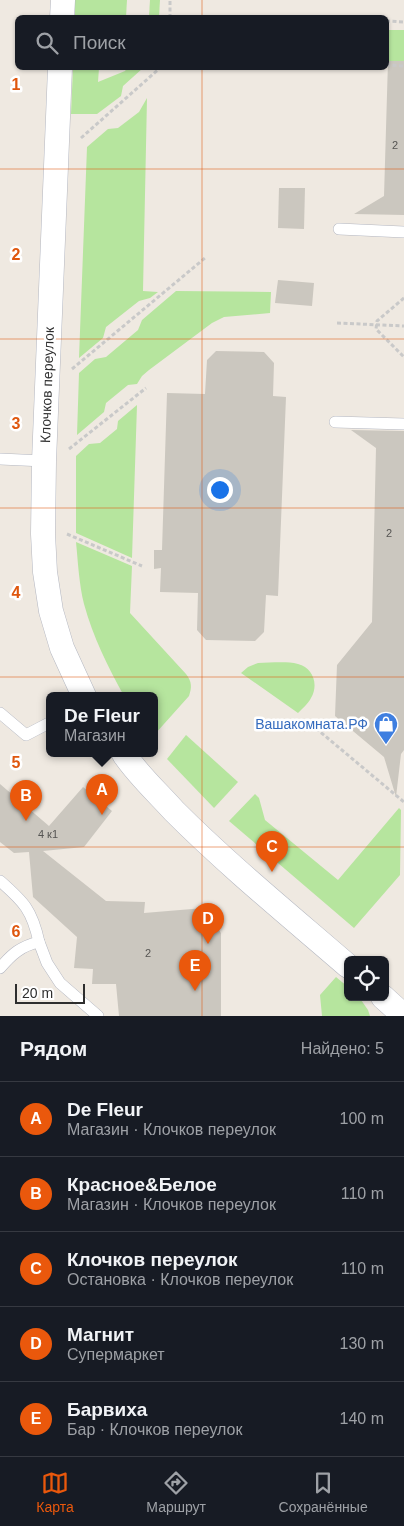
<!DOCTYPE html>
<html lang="ru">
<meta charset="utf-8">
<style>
:root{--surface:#171b24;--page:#242831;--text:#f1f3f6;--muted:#9ea1a6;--line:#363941;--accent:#ea580c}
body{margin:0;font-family:Helvetica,sans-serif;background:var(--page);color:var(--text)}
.controls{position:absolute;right:15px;bottom:15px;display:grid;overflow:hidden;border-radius:8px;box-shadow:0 1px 4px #0004}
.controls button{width:45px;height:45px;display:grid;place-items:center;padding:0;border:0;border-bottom:1px solid var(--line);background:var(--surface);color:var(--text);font:25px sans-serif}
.scale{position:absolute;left:15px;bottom:12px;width:70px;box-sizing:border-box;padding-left:5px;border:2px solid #2e2e2e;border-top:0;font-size:14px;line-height:18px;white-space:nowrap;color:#2e2e2e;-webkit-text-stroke:4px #fff;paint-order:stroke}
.you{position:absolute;left:219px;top:489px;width:18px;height:18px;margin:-12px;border:4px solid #fff;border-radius:50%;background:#1a73e8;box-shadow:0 0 0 8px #1a73e833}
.badge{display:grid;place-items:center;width:32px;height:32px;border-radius:50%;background:var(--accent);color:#fff;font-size:16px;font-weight:700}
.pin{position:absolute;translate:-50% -41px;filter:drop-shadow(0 1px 2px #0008)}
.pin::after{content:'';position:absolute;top:26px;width:18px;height:15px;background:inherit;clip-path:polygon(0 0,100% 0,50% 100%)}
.popup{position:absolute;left:46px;top:692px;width:112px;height:65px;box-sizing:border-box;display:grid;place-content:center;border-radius:8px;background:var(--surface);filter:drop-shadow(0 1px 4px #0005);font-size:16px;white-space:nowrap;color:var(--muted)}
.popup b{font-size:19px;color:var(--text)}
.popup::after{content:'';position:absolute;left:50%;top:100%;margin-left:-10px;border:10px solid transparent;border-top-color:var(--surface)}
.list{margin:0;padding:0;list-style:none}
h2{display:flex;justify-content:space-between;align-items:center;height:65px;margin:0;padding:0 20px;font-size:21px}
h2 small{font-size:16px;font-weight:400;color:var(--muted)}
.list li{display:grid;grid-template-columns:32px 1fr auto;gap:15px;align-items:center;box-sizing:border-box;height:75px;padding:0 20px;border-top:1px solid var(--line)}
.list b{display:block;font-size:19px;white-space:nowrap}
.list p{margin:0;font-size:16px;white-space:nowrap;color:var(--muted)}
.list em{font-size:16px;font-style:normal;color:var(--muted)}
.icon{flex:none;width:28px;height:28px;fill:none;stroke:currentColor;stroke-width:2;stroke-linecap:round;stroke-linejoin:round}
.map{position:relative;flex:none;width:404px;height:1016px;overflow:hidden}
.search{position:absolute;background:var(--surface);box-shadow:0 1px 4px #0004;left:15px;right:15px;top:15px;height:55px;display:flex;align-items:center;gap:12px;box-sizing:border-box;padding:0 18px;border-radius:8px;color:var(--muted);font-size:19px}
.sheet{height:440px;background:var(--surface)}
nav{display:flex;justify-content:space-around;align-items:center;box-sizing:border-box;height:70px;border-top:1px solid var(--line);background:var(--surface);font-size:14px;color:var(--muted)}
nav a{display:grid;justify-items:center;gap:2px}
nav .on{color:var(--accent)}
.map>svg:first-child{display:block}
.green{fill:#b6e59e}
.building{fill:#cbc7bf}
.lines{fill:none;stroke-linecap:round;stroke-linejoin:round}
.lane-casing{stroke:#b4b7c1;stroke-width:12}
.street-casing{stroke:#b4b7c1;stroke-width:25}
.path{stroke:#c9c9c9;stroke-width:3;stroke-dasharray:4 2.5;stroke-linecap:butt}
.lane{stroke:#fff;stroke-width:11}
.street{stroke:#fff;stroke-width:24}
.grid{fill:none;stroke:#df570e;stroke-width:1;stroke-opacity:0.55}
.labels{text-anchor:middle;stroke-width:5;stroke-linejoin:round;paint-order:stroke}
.number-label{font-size:11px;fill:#555452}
.street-label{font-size:14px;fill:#2e2e2e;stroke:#fff}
.shop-label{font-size:14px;fill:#366cbe;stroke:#fff;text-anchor:end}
.grid-label{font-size:16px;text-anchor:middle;font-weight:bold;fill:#df570e;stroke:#fff;stroke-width:5;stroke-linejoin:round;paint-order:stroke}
</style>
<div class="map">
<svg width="404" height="1016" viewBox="0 0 404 1016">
<rect width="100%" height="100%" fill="#efe9e1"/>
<g class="green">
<path d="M75 0H127L126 17H75Z"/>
<path d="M150 0H160L159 17H149Z"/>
<path d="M387 30H404V62H390L387 58Z"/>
<path d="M73 68H99L98 82 125 71 127 68H143L123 86 121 96 97 114H71Z"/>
<path d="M147 98 143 291 158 292 150 298 139 301 106 327 103 338 79 358 87 147 108 129 118 128 139 112Z"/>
<path d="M176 291 271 292 270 313 224 317 212 323 149 370 142 376 137 384 128 385 106 403 104 412 77 435 79 373 95 359 106 357 138 330 142 320Z"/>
<path d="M137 405 132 558 76 533V456L89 444 100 443 117 429 118 421Z"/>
<path d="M76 542 132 566 130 613 186 674C192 682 192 687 189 696L155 734 154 696H124C108 667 93 637 84 604 79 584 78 562 76 542Z"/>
<path d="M258 663C270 663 286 661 298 664 313 668 319 684 311 698 308 704 302 709 298 713L241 673 248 667Z"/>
<path d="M186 735 238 782 214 808 167 759Z"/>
<path d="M255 794 259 798 265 820 338 880 399 808 401 810 400 875 354 928 229 821Z"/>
<path d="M336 977 348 987V997H359L368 1010 370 1016H322L320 995Z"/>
</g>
<g class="building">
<path d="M388 61H404V215L354 214 384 196Z"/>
<path d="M279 188H305L304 229 278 228Z"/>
<path d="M278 280 314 283 312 306 275 303Z"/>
<path d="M216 351 264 352 274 363 273 396 286 397 278 596 266 595 264 632 255 641 206 640 197 630 198 593 160 592 161 568 154 569V550H162L167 393 205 394 207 360Z"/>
<path d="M351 430 404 431V750L401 754 396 797 384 757 335 716 337 665 372 622 376 448Z"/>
<path d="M0 784 49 826 83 787 112 811 84 847 43 851 106 901 145 902 144 913 204 908 221 933V1016H119L116 984H92L93 969 74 968 77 937 33 897 29 852 14 853 0 842Z"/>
</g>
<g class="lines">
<g class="lane-casing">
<g id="lane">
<path d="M339 229 404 232"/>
<path d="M335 422 404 424"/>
<path d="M0 459 44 461"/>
<path d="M0 713 26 735 49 723"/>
<path d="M0 881C24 902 32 910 39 942"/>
<path d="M0 968C12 954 21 946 39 942L47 963 60 983 98 1016"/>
</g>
</g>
<g class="street-casing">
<g id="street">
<path d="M62 18 63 0"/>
<path d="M60 68 44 461 43 534 45 572 51 611 62 648 84 696"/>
<path d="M124 754C138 775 157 792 174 811 229 866 289 915 348 966"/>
<path d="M383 997 404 1016"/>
</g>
</g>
<g class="path">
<path d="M170 18V0"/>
<path d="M386 21 404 22"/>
<path d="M386 65 404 66"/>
<path d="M81 138 160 68"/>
<path d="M404 298 377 321 376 329 404 357"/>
<path d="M337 323 404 326"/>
<path d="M72 369 205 258"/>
<path d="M69 449 146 388"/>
<path d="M67 534 142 566"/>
<path d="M306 720 404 802"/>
</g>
<use href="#lane" class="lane"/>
<use href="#street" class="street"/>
</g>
<path class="grid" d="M202 0V18M202 68V1016M0 169H404M0 339H404M0 508H404M0 677H404M0 847H404"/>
<defs>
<g id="shop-pin" transform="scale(1.25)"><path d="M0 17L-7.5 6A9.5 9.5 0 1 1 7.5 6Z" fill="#3f7fe0" stroke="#fff"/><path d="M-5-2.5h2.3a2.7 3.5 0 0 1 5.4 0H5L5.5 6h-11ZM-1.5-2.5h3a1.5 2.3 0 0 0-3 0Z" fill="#fff"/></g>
</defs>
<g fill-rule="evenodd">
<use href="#shop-pin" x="386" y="724"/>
</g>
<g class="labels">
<g class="number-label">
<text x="395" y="149">2</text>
<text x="389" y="537">2</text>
<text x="48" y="838">4 к1</text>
<text x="148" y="957">2</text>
</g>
<g class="street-label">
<text transform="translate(47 385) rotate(-88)" y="5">Клочков переулок</text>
</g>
<g class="shop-label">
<text x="368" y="729">Вашакомната.РФ</text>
</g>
</g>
<g class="grid-label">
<text x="16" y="90">1</text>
<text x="16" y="260">2</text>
<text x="16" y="429">3</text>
<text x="16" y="598">4</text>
<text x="16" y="768">5</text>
<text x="16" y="937">6</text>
</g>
</svg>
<div class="controls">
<button><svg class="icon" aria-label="locate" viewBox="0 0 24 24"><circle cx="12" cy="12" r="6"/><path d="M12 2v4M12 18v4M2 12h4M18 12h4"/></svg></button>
</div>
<div class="scale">20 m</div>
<div class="you"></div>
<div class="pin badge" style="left:102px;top:815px">A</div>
<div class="popup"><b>De Fleur</b>Магазин</div>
<div class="pin badge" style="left:26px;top:821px">B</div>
<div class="pin badge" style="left:272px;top:872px">C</div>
<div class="pin badge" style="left:208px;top:944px">D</div>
<div class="pin badge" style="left:195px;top:991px">E</div>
<div class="search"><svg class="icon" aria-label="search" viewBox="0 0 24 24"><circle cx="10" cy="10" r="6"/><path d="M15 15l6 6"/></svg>Поиск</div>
</div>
<section class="sheet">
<h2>Рядом<small>Найдено: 5</small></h2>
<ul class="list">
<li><span class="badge">A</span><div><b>De Fleur</b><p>Магазин · Клочков переулок</p></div><em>100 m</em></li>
<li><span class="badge">B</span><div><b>Красное&amp;Белое</b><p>Магазин · Клочков переулок</p></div><em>110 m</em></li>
<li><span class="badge">C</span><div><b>Клочков переулок</b><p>Остановка · Клочков переулок</p></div><em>110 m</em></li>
<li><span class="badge">D</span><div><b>Магнит</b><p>Супермаркет</p></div><em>130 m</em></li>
<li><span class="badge">E</span><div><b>Барвиха</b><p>Бар · Клочков переулок</p></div><em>140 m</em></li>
</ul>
</section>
<nav>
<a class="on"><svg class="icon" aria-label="map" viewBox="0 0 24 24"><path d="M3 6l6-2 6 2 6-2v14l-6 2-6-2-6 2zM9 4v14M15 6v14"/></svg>Карта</a>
<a><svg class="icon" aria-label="directions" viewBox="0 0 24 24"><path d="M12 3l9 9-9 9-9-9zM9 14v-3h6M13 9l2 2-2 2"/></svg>Маршрут</a>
<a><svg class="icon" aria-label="saved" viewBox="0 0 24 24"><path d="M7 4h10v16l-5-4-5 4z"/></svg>Сохранённые</a>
</nav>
